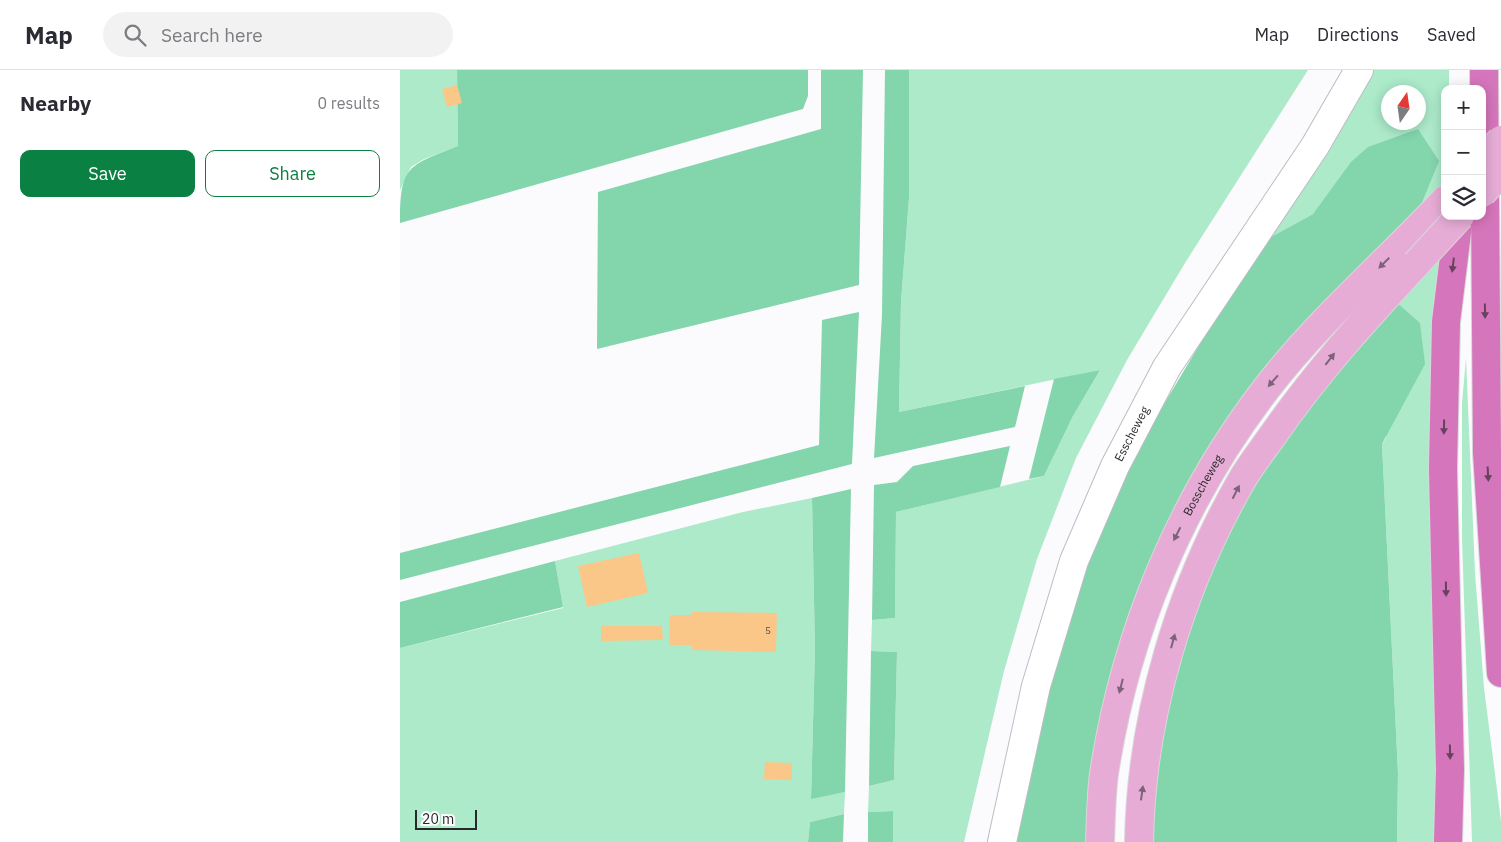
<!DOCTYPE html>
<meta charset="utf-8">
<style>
:root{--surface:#fff;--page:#f2f2f3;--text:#2b2b33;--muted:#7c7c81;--line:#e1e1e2;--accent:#0b8043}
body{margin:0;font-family:"IBM Plex Sans",sans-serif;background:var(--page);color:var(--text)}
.controls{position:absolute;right:15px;top:15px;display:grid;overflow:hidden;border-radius:10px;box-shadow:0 2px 12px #0003}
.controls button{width:45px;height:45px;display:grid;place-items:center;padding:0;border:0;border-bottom:1px solid var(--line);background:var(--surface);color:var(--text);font:25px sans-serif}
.compass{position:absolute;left:981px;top:15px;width:45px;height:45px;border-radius:50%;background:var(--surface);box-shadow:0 2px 12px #0003;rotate:13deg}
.scale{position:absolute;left:15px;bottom:12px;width:62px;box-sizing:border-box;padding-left:5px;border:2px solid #28282b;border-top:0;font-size:14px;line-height:18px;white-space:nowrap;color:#28282b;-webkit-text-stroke:4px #fbfbfe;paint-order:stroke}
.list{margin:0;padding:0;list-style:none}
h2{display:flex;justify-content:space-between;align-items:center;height:65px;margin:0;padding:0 20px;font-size:21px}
h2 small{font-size:16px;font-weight:400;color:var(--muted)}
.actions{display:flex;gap:10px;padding:15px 20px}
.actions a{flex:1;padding:11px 0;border:1px solid var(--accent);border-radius:10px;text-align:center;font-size:18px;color:var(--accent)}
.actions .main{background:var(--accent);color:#fff}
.icon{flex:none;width:28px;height:28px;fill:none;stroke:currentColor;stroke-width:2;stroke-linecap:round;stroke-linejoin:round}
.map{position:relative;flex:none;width:1101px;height:772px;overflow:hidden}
header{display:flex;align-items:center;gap:30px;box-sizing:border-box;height:70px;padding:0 25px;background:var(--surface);border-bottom:1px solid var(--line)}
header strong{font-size:24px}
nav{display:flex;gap:28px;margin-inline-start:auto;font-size:18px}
.search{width:350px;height:45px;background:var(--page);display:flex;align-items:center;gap:12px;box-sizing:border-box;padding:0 18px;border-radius:28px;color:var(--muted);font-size:19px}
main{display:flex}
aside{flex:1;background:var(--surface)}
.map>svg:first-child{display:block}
.green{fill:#aceaca;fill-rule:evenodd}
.forest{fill:#83d5ac}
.building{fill:#fbc788}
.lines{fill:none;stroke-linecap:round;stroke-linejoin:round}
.minor-casing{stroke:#bcbdc4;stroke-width:30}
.major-casing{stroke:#d8d8d9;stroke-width:30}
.highway-casing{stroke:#d8d8d9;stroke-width:30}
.minor{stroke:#fff;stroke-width:28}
.major{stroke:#e6acd6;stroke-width:28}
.highway{stroke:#d575bb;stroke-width:28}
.major-bridge-casing{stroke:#d8d8d9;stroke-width:30;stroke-linecap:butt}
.major-bridge{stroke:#e6acd6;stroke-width:28}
.oneway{fill:#7d6378}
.oneway2{fill:#65435d}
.labels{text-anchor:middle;stroke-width:5;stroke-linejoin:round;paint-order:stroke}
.number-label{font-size:10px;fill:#5d5042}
.street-label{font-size:12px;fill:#28282b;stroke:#fbfbfe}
</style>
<header>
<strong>Map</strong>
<div class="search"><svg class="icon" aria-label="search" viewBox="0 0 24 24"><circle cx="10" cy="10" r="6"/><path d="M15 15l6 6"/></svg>Search here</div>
<nav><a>Map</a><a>Directions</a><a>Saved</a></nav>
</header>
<main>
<aside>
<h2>Nearby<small>0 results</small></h2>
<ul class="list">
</ul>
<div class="actions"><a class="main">Save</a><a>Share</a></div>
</aside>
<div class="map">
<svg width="1101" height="772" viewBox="0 0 1101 772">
<rect width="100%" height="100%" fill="#fbfbfe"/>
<g class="green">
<path d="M0 0H57L58 76 24 89 11 97 0 120Z"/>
<path d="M509 0H908L785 193 727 290 676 388 637 489 604 601 564 772H493V741L468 742 469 716 494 710 497 582 471 581 472 550 495 548 496 442 644 406 673 346 700 300 499 342 501 232 509 128Z"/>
<path d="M969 0H1049V19H1045V113L1018 142 930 123 913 144 860 173ZM988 22H1018V52H988Z"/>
<path d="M1045 175 1047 772H997L998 703 982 374 986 368 995 231Z"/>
<path d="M1066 288 1075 503 1084 618 1101 751V772H1072L1062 468V333Z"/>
<path d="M412 428 415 580 411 728 445 722 444 744 410 752 408 772H0V578L163 538 155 491 343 442Z"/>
</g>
<g class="forest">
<path d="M57 0H408V26L403 39 0 153C0 96 7 96 58 76Z"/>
<path d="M421 0H463L459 215 197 279 198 122 421 59Z"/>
<path d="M485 0H509V128L501 232 499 342 625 316 615 357 474 388 482 245Z"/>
<path d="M1018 59 1039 91 1018 142 815 380 691 717 687 772H612L649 606 686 489 723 403 860 173 913 144 951 92 968 77Z"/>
<path d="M995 231 1020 253 1025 294 982 374 998 703 997 772H750L756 684 787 550 860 396Z"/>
<path d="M459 242 452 394 0 510V483L419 375 422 250Z"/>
<path d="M700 300 673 346 644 406 629 409 654 309Z"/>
<path d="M610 376 600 417 496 442 495 548 472 550 474 415 497 412 513 396Z"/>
<path d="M451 419 445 722 411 729 415 580 412 428Z"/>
<path d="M155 491 163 537 0 578V532Z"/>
<path d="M471 581 497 582 494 710 469 716Z"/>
<path d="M493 741V772H468V742Z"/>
<path d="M444 744 443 772H408L410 752Z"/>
</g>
<g class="building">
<path d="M57 15 62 33 47 37 42 19Z"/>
<path d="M239 483 248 523 187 537 178 496Z"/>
<path d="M292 542 377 543 376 582 292 580V575H269L270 545H292Z"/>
<path d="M201 556H262L263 570 201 571Z"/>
<path d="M365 692 392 693V710L364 709Z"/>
</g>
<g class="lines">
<g class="minor-casing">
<g id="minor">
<path id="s1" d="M602 772 636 616 674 491 715 396 767 297 915 76 959 0"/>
</g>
</g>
<g class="major-casing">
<g id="major">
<path id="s2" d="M700 772C701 750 701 726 704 704 725 565 780 431 866 319 919 250 986 193 1045 130"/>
<path d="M739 772C741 646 780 517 843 408 852 393 863 379 873 365 916 303 965 249 1016 194"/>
</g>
</g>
<g class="highway-casing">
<g id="highway">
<path d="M1084 0 1087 383 1101 603"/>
<path d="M1048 772 1050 700 1043 399 1046 252 1059 146"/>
</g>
</g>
<use href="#minor" class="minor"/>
<use href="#major" class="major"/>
<use href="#highway" class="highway"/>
<g class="major-bridge-casing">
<g id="major-bridge">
<path d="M1082 90 1101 70"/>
<path d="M1082 123 1101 103"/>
<path d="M1016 194 1060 146"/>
</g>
</g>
<use href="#major-bridge" class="major-bridge"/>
</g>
<defs><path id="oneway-solid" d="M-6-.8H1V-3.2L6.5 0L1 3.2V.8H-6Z" transform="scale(1.25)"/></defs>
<g class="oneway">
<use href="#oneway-solid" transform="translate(984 193) rotate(135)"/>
<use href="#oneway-solid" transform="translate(930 289) rotate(-52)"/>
<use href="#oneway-solid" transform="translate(873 311) rotate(131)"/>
<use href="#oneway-solid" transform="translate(836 422) rotate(-63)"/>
<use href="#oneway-solid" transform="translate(777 464) rotate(117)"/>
<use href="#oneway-solid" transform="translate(773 571) rotate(-75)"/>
<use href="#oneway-solid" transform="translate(721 616) rotate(104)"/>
<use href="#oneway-solid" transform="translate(742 723) rotate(-82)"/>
</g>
<g class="oneway2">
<use href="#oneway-solid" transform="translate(1053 195) rotate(97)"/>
<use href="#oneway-solid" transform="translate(1085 241) rotate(89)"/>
<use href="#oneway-solid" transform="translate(1044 357) rotate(91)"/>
<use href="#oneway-solid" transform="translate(1088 404) rotate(87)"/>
<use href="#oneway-solid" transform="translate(1046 519) rotate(89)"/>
<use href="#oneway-solid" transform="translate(1050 682) rotate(89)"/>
</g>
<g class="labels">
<g class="number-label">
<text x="368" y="564">5</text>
</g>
<g class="street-label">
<text dy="4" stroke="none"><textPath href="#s1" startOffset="430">Esscheweg</textPath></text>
<text dy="4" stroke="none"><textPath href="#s2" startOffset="375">Bosscheweg</textPath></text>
</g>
</g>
</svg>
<div class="controls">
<button>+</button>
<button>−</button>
<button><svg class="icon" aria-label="layers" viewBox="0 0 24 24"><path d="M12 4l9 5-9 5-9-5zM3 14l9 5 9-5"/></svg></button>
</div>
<svg class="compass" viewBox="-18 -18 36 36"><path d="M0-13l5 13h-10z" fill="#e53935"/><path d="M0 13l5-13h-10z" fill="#7c7c81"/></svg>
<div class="scale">20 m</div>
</div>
</main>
